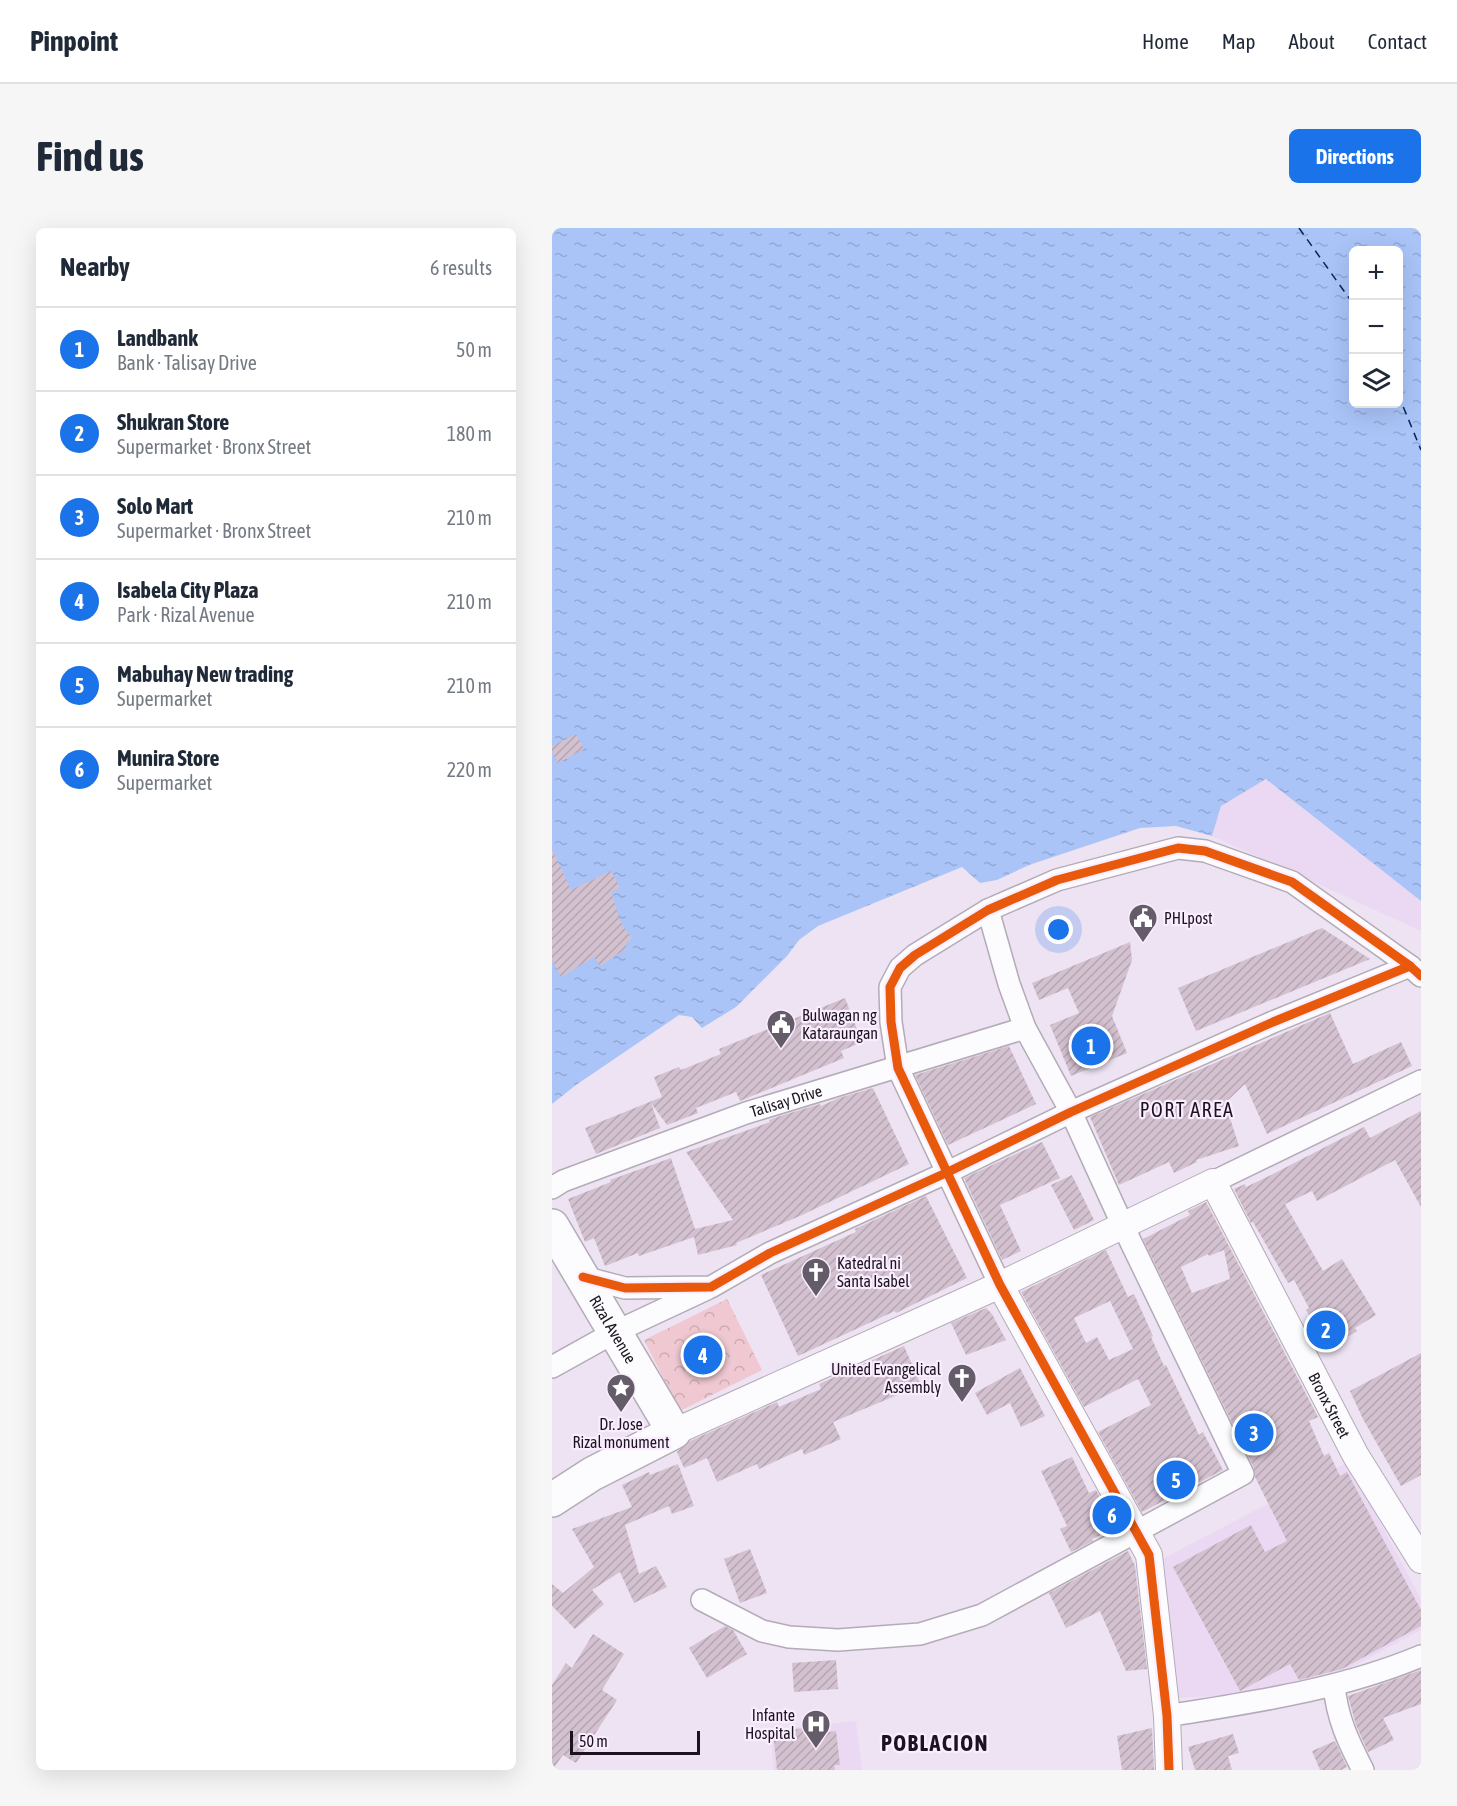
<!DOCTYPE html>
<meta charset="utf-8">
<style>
:root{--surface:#fff;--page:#f6f6f7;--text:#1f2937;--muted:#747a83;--line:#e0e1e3;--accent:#1a73e8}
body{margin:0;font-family:"Asap Condensed",sans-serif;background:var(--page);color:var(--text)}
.controls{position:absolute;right:18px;top:18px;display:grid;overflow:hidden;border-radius:9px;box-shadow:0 6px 24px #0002}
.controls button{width:54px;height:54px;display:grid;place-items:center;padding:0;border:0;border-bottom:2px solid var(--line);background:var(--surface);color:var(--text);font:30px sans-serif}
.scale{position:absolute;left:18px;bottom:15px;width:130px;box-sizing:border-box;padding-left:6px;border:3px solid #1b141e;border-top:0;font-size:16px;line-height:21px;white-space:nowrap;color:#1b141e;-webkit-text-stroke:4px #faedff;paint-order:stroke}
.you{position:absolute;left:507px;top:702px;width:21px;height:21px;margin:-15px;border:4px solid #fff;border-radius:50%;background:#1a73e8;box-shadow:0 0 0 9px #1a73e833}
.badge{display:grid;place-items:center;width:39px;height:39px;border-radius:50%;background:var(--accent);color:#fff;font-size:20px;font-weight:700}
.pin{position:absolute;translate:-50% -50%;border:3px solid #fff;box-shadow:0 2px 6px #0006}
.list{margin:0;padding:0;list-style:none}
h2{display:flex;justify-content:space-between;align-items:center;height:78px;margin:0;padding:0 24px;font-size:26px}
h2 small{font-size:20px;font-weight:400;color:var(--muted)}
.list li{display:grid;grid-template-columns:39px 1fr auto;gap:18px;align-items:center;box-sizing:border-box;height:84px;padding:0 24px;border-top:2px solid var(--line)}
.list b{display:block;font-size:22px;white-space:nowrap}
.list p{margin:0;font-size:20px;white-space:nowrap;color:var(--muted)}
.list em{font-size:20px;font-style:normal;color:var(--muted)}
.icon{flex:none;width:33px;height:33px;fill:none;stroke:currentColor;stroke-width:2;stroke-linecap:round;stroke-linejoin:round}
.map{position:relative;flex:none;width:869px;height:1542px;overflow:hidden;border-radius:9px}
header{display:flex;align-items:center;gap:36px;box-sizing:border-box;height:84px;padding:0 30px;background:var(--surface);border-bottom:2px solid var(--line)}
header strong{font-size:28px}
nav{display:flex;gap:33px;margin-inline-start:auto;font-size:21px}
.intro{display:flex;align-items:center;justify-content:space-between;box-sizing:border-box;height:144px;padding:0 36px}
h1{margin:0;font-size:42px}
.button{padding:15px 27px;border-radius:9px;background:var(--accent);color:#fff;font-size:21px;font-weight:700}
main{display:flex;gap:36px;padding:0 36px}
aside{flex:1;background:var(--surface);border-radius:9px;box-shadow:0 6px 24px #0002}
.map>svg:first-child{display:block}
.built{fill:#ebd9f3}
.park{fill:url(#park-crowns)}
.water{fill:url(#water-ripples);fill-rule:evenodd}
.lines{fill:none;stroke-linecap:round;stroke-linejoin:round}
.ferry{stroke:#01265f;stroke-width:1.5;stroke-dasharray:8 6;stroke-linecap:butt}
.building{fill:url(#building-hatch);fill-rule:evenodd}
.minor-casing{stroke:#b4abb8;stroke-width:24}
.tertiary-casing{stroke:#b4abb8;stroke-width:28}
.primary-casing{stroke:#b4abb8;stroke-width:36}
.minor{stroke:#fcfbfd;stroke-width:21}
.tertiary{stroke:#fcfbfd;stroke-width:26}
.primary{stroke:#fcfbfd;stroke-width:33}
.cycleway-casing{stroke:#faedff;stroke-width:13}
.cycleway{stroke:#e8590c;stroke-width:9}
.labels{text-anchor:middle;stroke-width:4.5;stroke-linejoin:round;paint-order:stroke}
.poi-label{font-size:16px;fill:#1b141e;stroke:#faedff;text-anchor:start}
.street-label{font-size:16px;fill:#1b141e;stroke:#faedff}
.quarter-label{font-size:20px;letter-spacing:1.5px;fill:#1b141e;stroke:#faedff}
.district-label{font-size:22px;font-weight:bold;letter-spacing:1.5px;fill:#1b141e;stroke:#faedff}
</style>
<header>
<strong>Pinpoint</strong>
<nav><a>Home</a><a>Map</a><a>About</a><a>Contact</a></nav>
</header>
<div class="intro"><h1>Find us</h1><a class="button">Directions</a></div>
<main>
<aside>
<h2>Nearby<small>6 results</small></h2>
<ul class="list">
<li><span class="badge">1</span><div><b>Landbank</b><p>Bank · Talisay Drive</p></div><em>50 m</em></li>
<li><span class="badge">2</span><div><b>Shukran Store</b><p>Supermarket · Bronx Street</p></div><em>180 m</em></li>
<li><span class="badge">3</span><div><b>Solo Mart</b><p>Supermarket · Bronx Street</p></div><em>210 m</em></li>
<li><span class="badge">4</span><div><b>Isabela City Plaza</b><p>Park · Rizal Avenue</p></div><em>210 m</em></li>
<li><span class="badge">5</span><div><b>Mabuhay New trading</b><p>Supermarket</p></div><em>210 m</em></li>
<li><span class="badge">6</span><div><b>Munira Store</b><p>Supermarket</p></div><em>220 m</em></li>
</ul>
</aside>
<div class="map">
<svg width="869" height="1542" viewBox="0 0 869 1542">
<defs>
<pattern id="park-crowns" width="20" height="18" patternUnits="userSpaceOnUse" patternTransform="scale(1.5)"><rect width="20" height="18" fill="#efc8d1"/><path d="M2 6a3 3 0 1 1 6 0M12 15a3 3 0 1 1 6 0" fill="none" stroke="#ccabb3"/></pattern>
<pattern id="water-ripples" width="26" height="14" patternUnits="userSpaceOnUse" patternTransform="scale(1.5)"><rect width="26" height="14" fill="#aac4f8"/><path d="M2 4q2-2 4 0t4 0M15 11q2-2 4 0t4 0" fill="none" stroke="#92a8d4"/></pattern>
<pattern id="building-hatch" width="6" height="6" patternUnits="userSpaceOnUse" patternTransform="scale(1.5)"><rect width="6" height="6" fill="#d4c1d0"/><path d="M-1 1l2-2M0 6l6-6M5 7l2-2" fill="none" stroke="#b5a5b2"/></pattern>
</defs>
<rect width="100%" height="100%" fill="#eee3f3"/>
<g class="built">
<path d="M714 551 869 673V703L660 608 669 578Z"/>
<path d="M796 1234 869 1371V1402L753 1464 624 1470 612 1330Z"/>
<path d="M304 1493 310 1542H222L218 1502Z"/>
</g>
<path class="park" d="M175 1071 210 1142 128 1183 92 1112Z"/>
<path class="water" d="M0 0H869V673L714 551 669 578 660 608 624 598 588 600 477 637 445 652 428 655 410 639 266 698 247 712 235 728 184 779 150 800 140 789 127 787 24 857 0 876ZM802 22H846V176H802Z"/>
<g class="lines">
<g class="ferry">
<path d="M747 0 802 77"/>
<path d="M846 166 869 222"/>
</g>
</g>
<g class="building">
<path d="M24 506 32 521 6 535 0 524V518Z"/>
<path d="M0 621 19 662 59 643 68 660 59 664 69 695 80 711 73 716 75 720 48 738 42 729 9 749 0 732Z"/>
<path d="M770 700 818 731 644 803 626 760Z"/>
<path d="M578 714 580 732 560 788 575 825 519 848 498 797 527 785 516 760 487 772 480 755Z"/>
<path d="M293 770 310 814 289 823 292 830 188 873 184 864 144 880 146 885 115 897 99 875 108 900 44 926 33 900 110 869 102 849 127 839 129 842 169 826 167 821Z"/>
<path d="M778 785 801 836 849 814 860 838 715 906 693 856 673 875 687 918 644 932 645 934 622 945 617 934 567 957 538 889Z"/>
<path d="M457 818 484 876 396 917 363 847Z"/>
<path d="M321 860 357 936 248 988 184 1015 185 1017 146 1027 142 1009 87 1028 86 1025 53 1038 42 1010 33 1014 16 971 59 954 58 952 119 930 143 1001 181 992 134 924 218 894 217 892 228 888 268 876 269 878 287 870Z"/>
<path d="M869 883V979L843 932 765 973 760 963 733 976 771 1043 790 1031 824 1087 803 1100 805 1103 777 1120 754 1082 757 1080 742 1052 736 1055 701 994 699 995 682 961 693 956 694 959 723 945 812 899 818 910Z"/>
<path d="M490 914 508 950 448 977 469 1023 450 1032 412 950Z"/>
<path d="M520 947 542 992 522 1002 499 957Z"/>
<path d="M374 968 415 1050 344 1085 343 1083 246 1128 209 1047 304 1004 303 1001Z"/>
<path d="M654 974 766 1189 757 1193 772 1228 777 1225 788 1248 795 1244 869 1382V1398L790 1441 747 1452 738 1436 688 1463 621 1339 699 1297 713 1324 735 1313 703 1249 702 1240 591 1011 638 987 636 983ZM672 1022 678 1051 640 1065 629 1039 656 1026 657 1028Z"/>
<path d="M554 1022 576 1069 582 1066 601 1108 599 1109 612 1138 614 1137 647 1207 651 1204 671 1242 590 1284 546 1204 599 1177 586 1151 532 1179 469 1064ZM558 1073 581 1121 557 1132 545 1109 534 1115 522 1090Z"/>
<path d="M434 1080 440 1086 454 1112 414 1127 399 1095Z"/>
<path d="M352 1118 369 1157 281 1194 289 1211 252 1227 250 1221 207 1241 205 1236 165 1254 155 1230 132 1240 125 1224 138 1213 225 1174 227 1179 269 1161 267 1156Z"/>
<path d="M869 1125V1247L849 1258 811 1191 798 1163Z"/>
<path d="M468 1140 493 1188 469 1199 458 1175 435 1187 423 1165Z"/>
<path d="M520 1229 537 1265 544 1262 564 1299 540 1311 541 1313 519 1324 508 1301 515 1298 489 1243Z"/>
<path d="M126 1236 142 1278 120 1286 117 1278 73 1297 87 1346 104 1338 115 1359 82 1375 68 1344 40 1362 52 1376 23 1401 0 1378V1356L11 1365 42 1339 20 1301 80 1279 70 1257 97 1244 98 1247Z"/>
<path d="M198 1321 215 1365 188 1375 172 1331Z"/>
<path d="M576 1323 583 1338 595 1441 574 1443 548 1383 514 1400 497 1365Z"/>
<path d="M173 1398 181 1402 195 1426 155 1450 137 1420Z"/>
<path d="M41 1406 72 1426 50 1462 65 1472 24 1535 11 1527 0 1542V1457L14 1435 20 1440Z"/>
<path d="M284 1432 286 1461 242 1464 240 1435Z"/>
<path d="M869 1442V1476L831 1490 842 1512 816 1524 804 1497 796 1468Z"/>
<path d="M252 1500 253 1507 284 1503 288 1537H282L283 1542H225L221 1504Z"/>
<path d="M600 1500 602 1542H570L565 1508Z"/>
<path d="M681 1506 687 1525 676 1528 680 1542H643L636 1519Z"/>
<path d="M783 1513 795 1539 789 1542H768L760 1523Z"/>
</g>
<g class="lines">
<g class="minor-casing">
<g id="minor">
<path d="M661 954 869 853"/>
<path id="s1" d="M0 960 11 953 194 885 473 800"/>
<path d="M31 1049 73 1060 159 1059 218 1025 396 944 519 884 721 794 858 738"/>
<path d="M448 1057 346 840 339 794 338 759 348 740 363 727 436 682 505 652 626 620 653 623 740 654 858 738 869 748"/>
<path d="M0 1139 63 1104 155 1061"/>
<path d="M150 1372 210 1403 237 1409 286 1412 368 1406 430 1387 691 1246 571 998 519 884 473 800 457 756 436 682"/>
<path d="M782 1457C785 1490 796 1513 811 1542"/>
<path d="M615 1488C701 1474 788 1462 869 1428"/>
</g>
</g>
<g class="tertiary-casing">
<g id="tertiary">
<path d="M448 1057 597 1327 615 1488 617 1542"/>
<path id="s2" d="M122 1204 448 1057 661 954 804 1228 869 1332"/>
</g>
</g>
<g class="primary-casing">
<g id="primary">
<path id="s3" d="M0 998 122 1204 40 1246 0 1272"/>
</g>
</g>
<use href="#minor" class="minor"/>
<use href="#tertiary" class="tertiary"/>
<use href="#primary" class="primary"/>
<g class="cycleway-casing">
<g id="cycleway">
<path d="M31 1049 73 1060 159 1059 218 1025 396 944 519 884 721 794 858 738"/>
<path d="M617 1542 615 1488 597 1327 448 1057 346 840 339 794 338 759 348 740 363 727 436 682 505 652 626 620 653 623 740 654 858 738 869 748"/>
</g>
</g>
<use href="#cycleway" class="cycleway"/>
</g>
<defs>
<g id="civic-pin" transform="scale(1.5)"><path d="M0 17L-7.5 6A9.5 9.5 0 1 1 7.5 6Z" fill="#655c69" stroke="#faedff"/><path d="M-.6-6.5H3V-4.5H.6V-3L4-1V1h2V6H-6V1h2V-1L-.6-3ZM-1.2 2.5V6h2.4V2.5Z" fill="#fff"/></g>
<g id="church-pin" transform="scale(1.5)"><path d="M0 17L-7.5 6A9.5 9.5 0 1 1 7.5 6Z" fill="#655c69" stroke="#faedff"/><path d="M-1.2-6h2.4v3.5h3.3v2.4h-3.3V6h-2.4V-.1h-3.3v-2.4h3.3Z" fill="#fff"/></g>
<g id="sight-pin" transform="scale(1.5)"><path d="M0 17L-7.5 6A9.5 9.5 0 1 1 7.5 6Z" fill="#655c69" stroke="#faedff"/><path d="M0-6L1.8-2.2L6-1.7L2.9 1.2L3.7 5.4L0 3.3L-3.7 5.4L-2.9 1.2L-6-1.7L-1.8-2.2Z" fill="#fff"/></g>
<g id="hospital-pin" transform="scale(1.5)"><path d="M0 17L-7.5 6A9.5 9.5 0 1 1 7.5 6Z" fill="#655c69" stroke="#faedff"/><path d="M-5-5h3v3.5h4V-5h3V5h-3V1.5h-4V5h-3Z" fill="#fff"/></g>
</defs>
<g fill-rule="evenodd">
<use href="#civic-pin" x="591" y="690"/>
<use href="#civic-pin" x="229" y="796"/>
<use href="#church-pin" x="264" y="1044"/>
<use href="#church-pin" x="410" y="1150"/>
<use href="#sight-pin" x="69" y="1160"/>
<use href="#hospital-pin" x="264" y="1496"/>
</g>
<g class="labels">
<g class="poi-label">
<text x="612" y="696">PHLpost</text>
<text x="250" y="793">Bulwagan ng<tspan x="250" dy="18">Kataraungan</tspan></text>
<text x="285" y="1041">Katedral ni<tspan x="285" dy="18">Santa Isabel</tspan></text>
<text x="389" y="1147" text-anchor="end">United Evangelical<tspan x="389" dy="18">Assembly</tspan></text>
<text x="69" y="1202" text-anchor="middle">Dr. Jose<tspan x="69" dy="18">Rizal monument</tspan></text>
<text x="243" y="1493" text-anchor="end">Infante<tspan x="243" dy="18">Hospital</tspan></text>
</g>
<g class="street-label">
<text dy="6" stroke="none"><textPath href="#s1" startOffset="250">Talisay Drive</textPath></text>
<text dy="6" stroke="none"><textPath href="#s3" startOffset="120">Rizal Avenue</textPath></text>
<text dy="6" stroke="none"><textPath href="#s2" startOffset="846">Bronx Street</textPath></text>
</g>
<g class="quarter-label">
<text x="635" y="889">PORT AREA</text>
</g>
<g class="district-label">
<text x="383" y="1523">POBLACION</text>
</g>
</g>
</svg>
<div class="controls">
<button>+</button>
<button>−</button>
<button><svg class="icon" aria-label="layers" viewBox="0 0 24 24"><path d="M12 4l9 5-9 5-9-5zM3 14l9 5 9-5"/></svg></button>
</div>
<div class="scale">50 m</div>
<div class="you"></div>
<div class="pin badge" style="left:539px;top:818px">1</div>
<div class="pin badge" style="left:774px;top:1102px">2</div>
<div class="pin badge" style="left:702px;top:1205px">3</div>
<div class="pin badge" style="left:151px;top:1127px">4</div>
<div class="pin badge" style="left:624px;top:1252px">5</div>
<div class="pin badge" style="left:560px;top:1287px">6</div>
</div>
</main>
